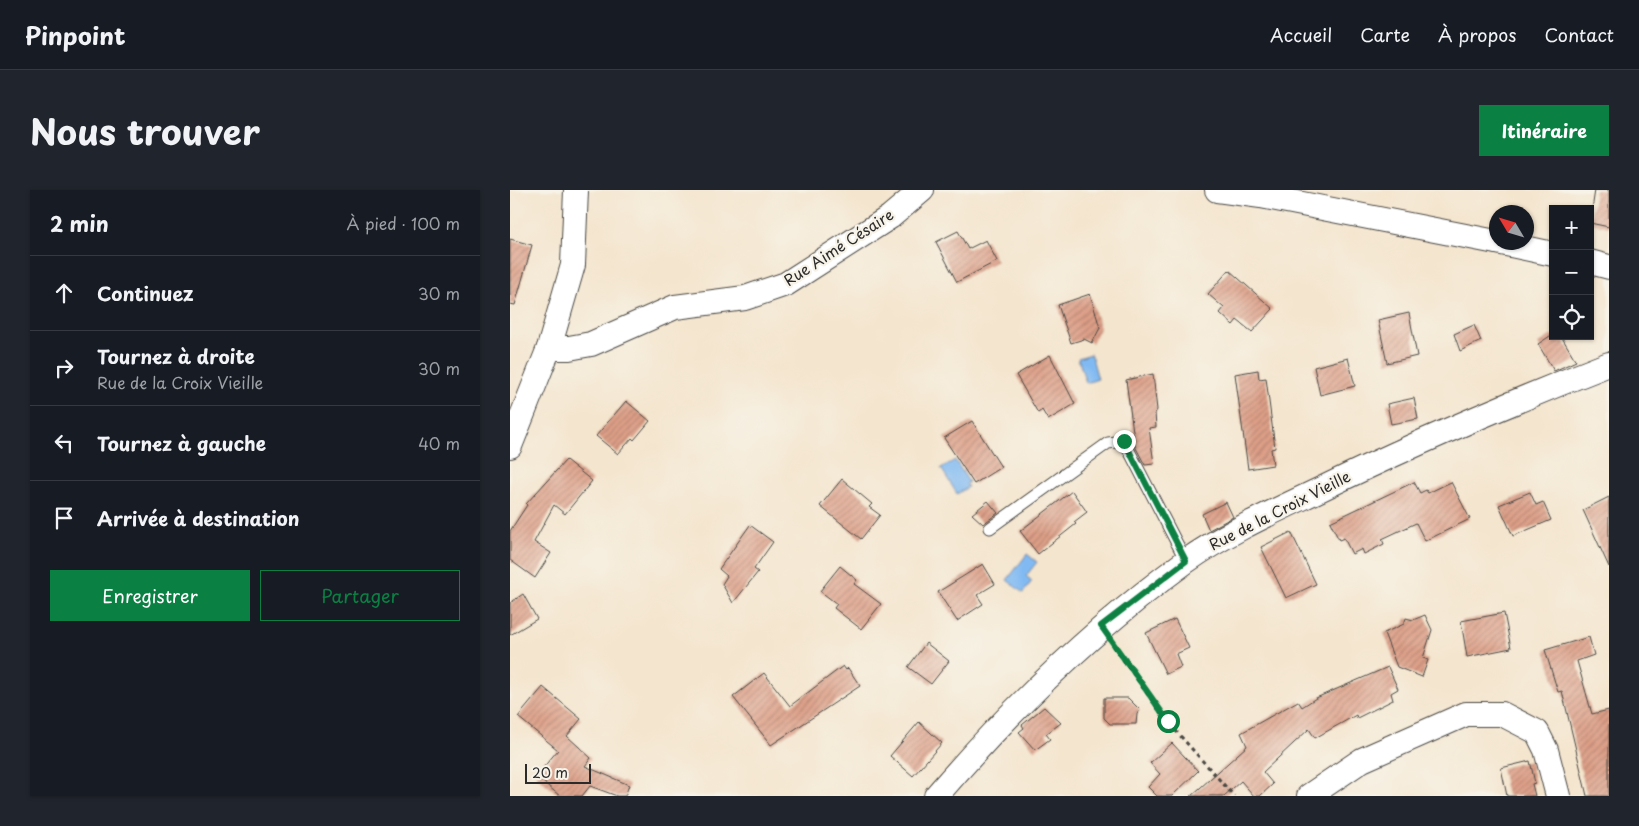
<!DOCTYPE html>
<html lang="fr">
<meta charset="utf-8">
<style>
:root{--surface:#171b24;--page:#20242c;--text:#f1f3f6;--muted:#9ea1a6;--line:#363941;--accent:#0b8043}
body{margin:0;font-family:"Playpen Sans",sans-serif;background:var(--page);color:var(--text)}
.controls{position:absolute;right:15px;top:15px;display:grid;overflow:hidden;border-radius:0px;box-shadow:0 1px 4px #0004}
.controls button{width:45px;height:45px;display:grid;place-items:center;padding:0;border:0;border-bottom:1px solid var(--line);background:var(--surface);color:var(--text);font:25px sans-serif}
.compass{position:absolute;left:979px;top:15px;width:45px;height:45px;border-radius:50%;background:var(--surface);box-shadow:0 1px 4px #0004;rotate:308deg}
.scale{position:absolute;left:15px;bottom:12px;width:66px;box-sizing:border-box;padding-left:5px;border:2px solid #2b2b2b;border-top:0;font-size:14px;line-height:18px;white-space:nowrap;color:#2b2b2b;-webkit-text-stroke:4px #f7f3e8;paint-order:stroke}
.stop{position:absolute;width:15px;height:15px;margin:-11px;border:4px solid #0b8043;border-radius:50%;background:#fff}
.stop.end{background:#0b8043;border-color:#fff;box-shadow:0 1px 5px #0008}
.list{margin:0;padding:0;list-style:none}
h2{display:flex;justify-content:space-between;align-items:center;height:65px;margin:0;padding:0 20px;font-size:21px}
h2 small{font-size:16px;font-weight:400;color:var(--muted)}
.list li{display:grid;grid-template-columns:32px 1fr auto;gap:15px;align-items:center;box-sizing:border-box;height:75px;padding:0 20px;border-top:1px solid var(--line)}
.list b{display:block;font-size:19px;white-space:nowrap}
.list p{margin:0;font-size:16px;white-space:nowrap;color:var(--muted)}
.list em{font-size:16px;font-style:normal;color:var(--muted)}
.actions{display:flex;gap:10px;padding:15px 20px}
.actions a{flex:1;padding:11px 0;border:1px solid var(--accent);border-radius:0px;text-align:center;font-size:18px;color:var(--accent)}
.actions .main{background:var(--accent);color:#fff}
.icon{flex:none;width:28px;height:28px;fill:none;stroke:currentColor;stroke-width:2;stroke-linecap:round;stroke-linejoin:round}
.map{position:relative;flex:none;width:1099px;height:606px;overflow:hidden;border-radius:0px}
header{display:flex;align-items:center;gap:30px;box-sizing:border-box;height:70px;padding:0 25px;background:var(--surface);border-bottom:1px solid var(--line)}
header strong{font-size:24px}
nav{display:flex;gap:28px;margin-inline-start:auto;font-size:18px}
.intro{display:flex;align-items:center;justify-content:space-between;box-sizing:border-box;height:120px;padding:0 30px}
h1{margin:0;font-size:35px}
.button{padding:12px 22px;border-radius:0px;background:var(--accent);color:#fff;font-size:18px;font-weight:700}
main{display:flex;gap:30px;padding:0 30px}
aside{flex:1;background:var(--surface);border-radius:0px;box-shadow:0 1px 4px #0004}
.map>svg:first-child{display:block}
.water{fill:#81baf2;stroke:#56728e}
.building{fill:url(#building-hatch)}
.lines{fill:none;stroke-linecap:round;stroke-linejoin:round}
.lane-casing{stroke:#494743;stroke-width:13}
.street-casing{stroke:#494743;stroke-width:26}
.path{stroke:#494743;stroke-width:3;stroke-dasharray:4 4;stroke-linecap:butt}
.lane{stroke:#fff;stroke-width:11}
.street{stroke:#fff;stroke-width:24}
.route{stroke:#0b8043;stroke-width:6}
.labels{text-anchor:middle;stroke-width:4.5;stroke-linejoin:round;paint-order:stroke}
.street-label{font-size:15px;fill:#2b2b2b;stroke:#f7f3e8}
</style>
<header>
<strong>Pinpoint</strong>
<nav><a>Accueil</a><a>Carte</a><a>À propos</a><a>Contact</a></nav>
</header>
<div class="intro"><h1>Nous trouver</h1><a class="button">Itinéraire</a></div>
<main>
<aside>
<h2>2 min<small>À pied · 100 m</small></h2>
<ul class="list">
<li><svg class="icon" aria-label="ahead" viewBox="0 0 24 24"><path d="M12 20V5M6 11l6-6 6 6"/></svg><div><b>Continuez</b></div><em>30 m</em></li>
<li><svg class="icon" aria-label="right" viewBox="0 0 24 24"><path d="M7 20v-9h11M14 6l5 5-5 5"/></svg><div><b>Tournez à droite</b><p>Rue de la Croix Vieille</p></div><em>30 m</em></li>
<li><svg class="icon" aria-label="left" viewBox="0 0 24 24"><path d="M17 20v-9H6M10 6l-5 5 5 5"/></svg><div><b>Tournez à gauche</b></div><em>40 m</em></li>
<li><svg class="icon" aria-label="arrive" viewBox="0 0 24 24"><path d="M6 21V4h12l-3 4 3 4H6"/></svg><div><b>Arrivée à destination</b></div></li>
</ul>
<div class="actions"><a class="main">Enregistrer</a><a>Partager</a></div>
</aside>
<div class="map">
<svg width="1099" height="606" viewBox="0 0 1099 606">
<defs>
<pattern id="building-hatch" width="6" height="6" patternUnits="userSpaceOnUse" patternTransform="scale(1.25)"><rect width="6" height="6" fill="#dd9f87"/><path d="M-1 1l2-2M0 6l6-6M5 7l2-2" fill="none" stroke="#b3826f"/></pattern>
</defs>
<rect width="100%" height="100%" fill="#f7f3e8"/>
<filter id="ink" filterUnits="userSpaceOnUse"><feTurbulence type="fractalNoise" baseFrequency=".02" numOctaves="2"/><feDisplacementMap in="SourceGraphic" scale="10" xChannelSelector="R" yChannelSelector="G"/><feConvolveMatrix kernelMatrix="1 2 1 2 8 2 1 2 1" color-interpolation-filters="sRGB"/></filter>
<filter id="wash" filterUnits="userSpaceOnUse"><feTurbulence type="fractalNoise" baseFrequency=".0096" numOctaves="4" result="noise"/><feDisplacementMap in="SourceGraphic" scale="20" xChannelSelector="R" yChannelSelector="G"/><feGaussianBlur stdDeviation="1.12" result="paint"/><feColorMatrix in="noise" values="0 0 0 0 0 0 0 0 0 0 0 0 0 0 0 0 0 1.4 0 .05"/><feComposite in="paint" operator="in"/></filter>
<g filter="url(#wash)">
<rect width="100%" height="100%" fill="#f4e5ce"/>
<g class="water">
<path d="M581 164 588 189 576 193 568 168Z"/>
<path d="M445 270 459 292 456 294 458 297 447 304 431 278Z"/>
<path d="M517 364 527 372 516 386 522 391 513 403 497 390Z"/>
</g>
<g id="blocks">
<g class="building">
<path d="M1085 0H1099V37L1080 33Z"/>
<path d="M448 41 458 59 476 50 487 71 447 92 426 52Z"/>
<path d="M0 49 22 55 5 115 0 114Z"/>
<path d="M719 80 763 119 742 142 727 130 723 135 710 123 714 118 698 104Z"/>
<path d="M580 104 590 138 582 153 574 149 561 153 548 115Z"/>
<path d="M899 123 907 166 877 173 868 130Z"/>
<path d="M964 135 971 151 950 161 944 144Z"/>
<path d="M1040 146H1051L1066 171 1044 181 1028 154Z"/>
<path d="M540 165 565 214 538 230 532 220 528 223 506 185Z"/>
<path d="M838 168 845 196 810 205 804 177Z"/>
<path d="M748 180 749 189 756 188 765 258 761 259 763 275 738 279 725 184Z"/>
<path d="M643 184 647 220 645 223 646 237 639 238 644 274 635 275 625 256 616 190Z"/>
<path d="M904 208 908 229 881 234 877 214Z"/>
<path d="M116 211 140 231 124 250 122 248 108 264 86 246Z"/>
<path d="M462 231 491 277 464 294 434 248Z"/>
<path d="M56 270 82 291 55 324 44 315 24 352 41 363 25 388 0 370V341L17 315 16 314Z"/>
<path d="M332 289 362 314 359 317 370 325 351 349 310 316Z"/>
<path d="M904 292 910 303 916 300 918 303 941 292 960 329 915 351 906 333 872 349 874 354 854 364 852 359 842 364 834 348 829 350 820 332Z"/>
<path d="M562 301 577 322 564 332 566 334 528 364 510 341Z"/>
<path d="M1020 302 1026 315 1033 312 1041 330 1003 346 989 315Z"/>
<path d="M1099 307V377L1073 320Z"/>
<path d="M478 311 488 323 473 334 462 324Z"/>
<path d="M716 312 723 327 699 340 692 324Z"/>
<path d="M240 335 263 352 244 379 248 382 223 413 212 394 217 386 209 379Z"/>
<path d="M781 342 806 394 776 408 751 357Z"/>
<path d="M473 374 485 394 467 405 473 414 447 431 428 402Z"/>
<path d="M330 376 347 390 344 394 371 414 351 439 324 418 327 414 310 401Z"/>
<path d="M13 404 27 429 0 445V413Z"/>
<path d="M994 423 1001 458 957 467 951 431Z"/>
<path d="M915 425 922 440 913 468 918 470 912 487 887 477 874 443 894 434 896 428 903 430Z"/>
<path d="M665 429 679 458 666 464 671 477 656 484 636 443Z"/>
<path d="M1079 447 1084 465 1067 471 1082 524 1099 520V606H1077L1052 501 1048 502 1035 460Z"/>
<path d="M416 453 439 471 421 494 398 477Z"/>
<path d="M333 476 336 480 338 478 350 496 261 555 223 507 254 483 280 516Z"/>
<path d="M878 477 888 499 881 503 883 510 847 528 846 525 805 548 799 539 753 582 763 594 750 606H744L731 591 714 606H681L737 556 731 543 788 511 792 517 806 508Z"/>
<path d="M33 497 71 529 57 546 81 568 75 576 119 595 115 606H107L80 596 72 606H50L26 586 48 560 8 527Z"/>
<path d="M594 508H618L630 520 627 524 626 534H600L594 528Z"/>
<path d="M534 517 551 533 536 544 540 549 525 560 509 542 514 538 512 535Z"/>
<path d="M409 532 432 553 403 586 380 566Z"/>
<path d="M662 553 688 581 662 606H647L638 597 650 584 640 573Z"/>
<path d="M1020 571 1025 593 1022 594 1025 606H997L991 578Z"/>
</g>
</g>
</g>
<g filter="url(#ink)">
<use href="#blocks" fill-opacity="0" stroke="#494743" stroke-width="1"/>
<g class="lines">
<g class="lane-casing">
<path id="lane" d="M480 338 598 253 614 251 676 371"/>
</g>
<g class="street-casing">
<g id="street">
<path d="M707 0 751 6 986 52"/>
<path d="M987 52 1043 64"/>
<path d="M1080 72 1099 77"/>
<path d="M39 158H59L81 154 165 117 235 108 276 94 380 27 412 0"/>
<path d="M0 256 39 158 63 75 66 0"/>
<path d="M426 606C501 519 582 440 675 372 717 342 765 321 811 299 905 253 1002 212 1099 174"/>
<path d="M799 606 852 570 956 524H992L1027 542 1036 560 1048 606"/>
</g>
</g>
<path class="path" d="M604 456 657 531 724 606"/>
<use href="#lane" class="lane"/>
<use href="#street" class="street"/>
</g>
</g>
<g class="lines" filter="url(#ink)">
<path class="route" d="M614 251 676 371 591 436 658 531"/>
</g>
<g class="labels">
<g class="street-label">
<text transform="translate(329 58) rotate(-33)" y="5">Rue Aimé Césaire</text>
<text transform="translate(770 321) rotate(-27)" y="5">Rue de la Croix Vieille</text>
</g>
</g>
</svg>
<div class="controls">
<button>+</button>
<button>−</button>
<button><svg class="icon" aria-label="locate" viewBox="0 0 24 24"><circle cx="12" cy="12" r="6"/><path d="M12 2v4M12 18v4M2 12h4M18 12h4"/></svg></button>
</div>
<svg class="compass" viewBox="-18 -18 36 36"><path d="M0-13l5 13h-10z" fill="#e53935"/><path d="M0 13l5-13h-10z" fill="#9ea1a6"/></svg>
<div class="scale">20 m</div>
<div class="stop" style="left:658px;top:531px"></div>
<div class="stop end" style="left:614px;top:251px"></div>
</div>
</main>
